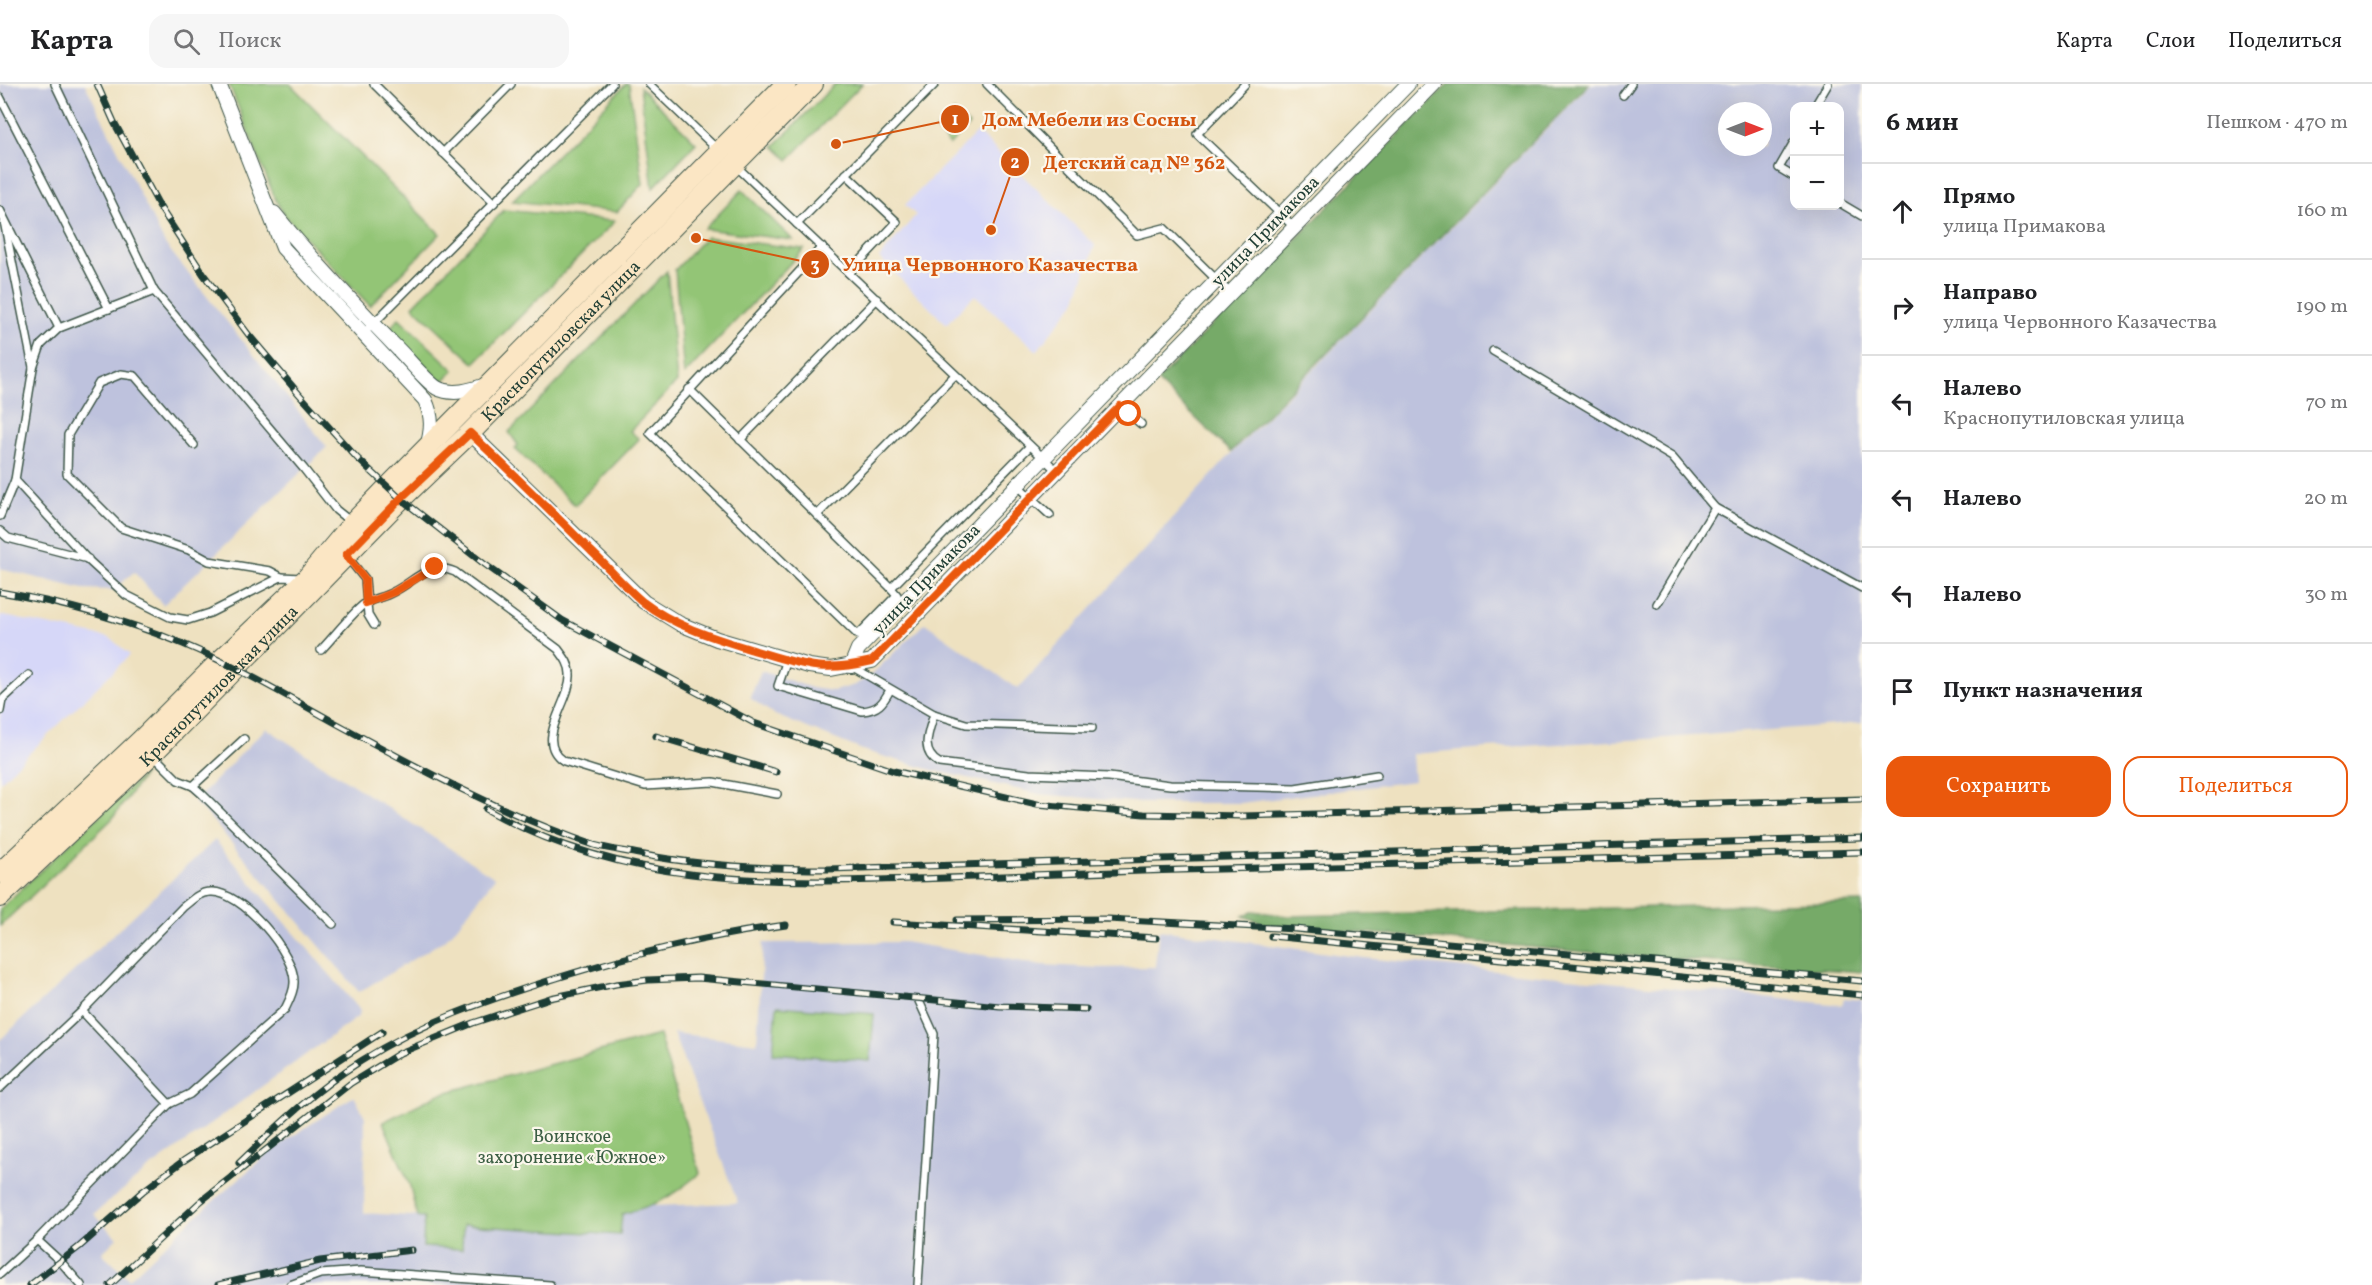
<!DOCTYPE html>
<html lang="ru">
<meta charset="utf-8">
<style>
:root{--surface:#fff;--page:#f6f6f6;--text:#202124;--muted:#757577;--line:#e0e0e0;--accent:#ea580c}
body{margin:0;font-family:Vollkorn,serif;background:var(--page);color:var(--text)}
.controls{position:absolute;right:18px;top:18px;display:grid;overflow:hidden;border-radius:12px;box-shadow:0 6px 24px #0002}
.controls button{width:54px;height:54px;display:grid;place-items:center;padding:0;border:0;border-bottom:2px solid var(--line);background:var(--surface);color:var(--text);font:30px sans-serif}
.compass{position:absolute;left:1718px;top:18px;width:54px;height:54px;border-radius:50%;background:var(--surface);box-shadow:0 6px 24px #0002;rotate:90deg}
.stop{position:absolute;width:18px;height:18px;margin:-14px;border:4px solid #ea580c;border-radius:50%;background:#fff}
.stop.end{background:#ea580c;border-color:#fff;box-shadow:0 2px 6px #0008}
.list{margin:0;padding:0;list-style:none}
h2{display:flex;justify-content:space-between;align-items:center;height:78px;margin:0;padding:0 24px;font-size:26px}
h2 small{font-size:20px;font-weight:400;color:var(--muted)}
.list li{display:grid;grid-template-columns:39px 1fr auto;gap:18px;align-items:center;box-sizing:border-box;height:96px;padding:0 24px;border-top:2px solid var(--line)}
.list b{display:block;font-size:22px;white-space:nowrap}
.list p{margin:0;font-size:20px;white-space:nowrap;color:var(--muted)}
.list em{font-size:20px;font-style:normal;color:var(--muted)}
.actions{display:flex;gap:12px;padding:18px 24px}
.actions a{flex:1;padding:14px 0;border:2px solid var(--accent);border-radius:18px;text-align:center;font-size:21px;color:var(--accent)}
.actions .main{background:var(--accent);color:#fff}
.icon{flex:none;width:33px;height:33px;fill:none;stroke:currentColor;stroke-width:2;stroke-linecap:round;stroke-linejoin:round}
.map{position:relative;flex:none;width:1862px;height:1201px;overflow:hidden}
header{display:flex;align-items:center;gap:36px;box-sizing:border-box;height:84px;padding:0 30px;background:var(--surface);border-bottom:2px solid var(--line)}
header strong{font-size:28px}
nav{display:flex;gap:33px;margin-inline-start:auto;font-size:21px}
.search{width:420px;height:54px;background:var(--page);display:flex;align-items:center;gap:15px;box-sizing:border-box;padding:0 21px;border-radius:18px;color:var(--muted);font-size:22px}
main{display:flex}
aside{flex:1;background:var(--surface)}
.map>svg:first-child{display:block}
.built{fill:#d6d7f8}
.industrial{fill:#bec2dd;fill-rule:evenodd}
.green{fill:#93c576;stroke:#598155;stroke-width:1.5}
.forest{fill:#76aa67;stroke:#4a744e;stroke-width:1.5}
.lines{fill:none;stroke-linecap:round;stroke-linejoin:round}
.lane-casing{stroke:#3e5649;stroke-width:10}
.street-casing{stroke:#3e5649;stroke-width:16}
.secondary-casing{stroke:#3e5649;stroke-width:22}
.lane{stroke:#fff;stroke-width:7}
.street{stroke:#fff;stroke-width:14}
.secondary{stroke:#fbe6c4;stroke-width:20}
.rail-casing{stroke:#1f3d34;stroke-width:7}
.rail{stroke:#fbf7ec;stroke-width:4.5;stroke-dasharray:14;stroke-linecap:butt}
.route{stroke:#ea580c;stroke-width:8}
.labels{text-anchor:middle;stroke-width:4.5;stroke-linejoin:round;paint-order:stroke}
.street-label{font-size:18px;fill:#1f3d34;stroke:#fbf7ec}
.park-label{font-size:18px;fill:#3c5f44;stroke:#fbf7ec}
.leader{fill:none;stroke:#d45610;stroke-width:2}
.callout-dot{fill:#d45610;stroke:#fbf7ec;stroke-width:2}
.mark-label{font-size:18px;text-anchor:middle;font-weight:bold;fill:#fff}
.callout-label{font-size:20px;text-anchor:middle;font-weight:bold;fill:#d45610;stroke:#fbf7ec;stroke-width:4.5;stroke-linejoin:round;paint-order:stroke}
</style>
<header>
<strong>Карта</strong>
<div class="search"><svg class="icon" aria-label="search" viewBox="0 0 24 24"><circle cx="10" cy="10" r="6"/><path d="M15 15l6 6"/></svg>Поиск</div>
<nav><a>Карта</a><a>Слои</a><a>Поделиться</a></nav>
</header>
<main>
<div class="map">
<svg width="1862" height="1201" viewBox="0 0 1862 1201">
<rect width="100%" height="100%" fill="#fbf7ec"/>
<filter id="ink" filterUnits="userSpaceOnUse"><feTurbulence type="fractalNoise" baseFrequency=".0167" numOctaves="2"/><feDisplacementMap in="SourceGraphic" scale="12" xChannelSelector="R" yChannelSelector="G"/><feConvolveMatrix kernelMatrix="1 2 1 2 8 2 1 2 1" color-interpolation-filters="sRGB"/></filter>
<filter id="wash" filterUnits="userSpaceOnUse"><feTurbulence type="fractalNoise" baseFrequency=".008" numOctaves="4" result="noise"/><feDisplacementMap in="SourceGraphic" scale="24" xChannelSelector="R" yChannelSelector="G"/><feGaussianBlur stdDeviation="1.35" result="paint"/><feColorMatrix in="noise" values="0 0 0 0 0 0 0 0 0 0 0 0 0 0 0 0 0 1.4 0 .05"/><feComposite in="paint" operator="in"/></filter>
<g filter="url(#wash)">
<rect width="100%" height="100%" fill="#eee1c0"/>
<g class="built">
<path d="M977 48 1095 161 1075 218 1037 267 975 211 946 240 879 174 916 131 905 121Z"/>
<path d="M0 531 110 554 130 571 0 698Z"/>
</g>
<g class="industrial">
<path d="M0 0H85L165 160 327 363 163 521 134 488 113 506 83 505 0 485Z"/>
<path d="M1591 0H1862V639L1665 654 1487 664 1412 670 1414 697 1241 719H1145L1039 710 932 686 865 667 775 631 750 614 761 587 812 604 834 607 855 601 871 591 925 539 1018 605 1231 370ZM1794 22H1840V122H1794ZM1727 27H1763V63H1727Z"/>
<path d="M266 644 495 794 452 849 443 857 359 908 206 729 194 718Z"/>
<path d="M215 756 360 926 359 932 147 1086 94 1130 117 1154 102 1169 129 1195 185 1142 273 1065 354 1012 365 1033 364 1129 424 1133 423 1163 463 1141 620 1151 622 1130 652 1122 738 1119 673 949 757 959 763 859 904 858 1042 881 1100 884 1155 883 1159 846 1364 874 1842 921 1844 914 1862 916V1201H0V956Z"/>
</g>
<g class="green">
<path d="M229 0H290L440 150 370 222 286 133 276 117Z"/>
<path d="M626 0H629L643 100 617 128 512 117Z"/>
<path d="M835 0H862L788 76 774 62Z"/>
<path d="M640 3 696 59 653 104Z"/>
<path d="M954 27 969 41 950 61 936 46Z"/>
<path d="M742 106 793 156 704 145Z"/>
<path d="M504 126 615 137 474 279 413 222Z"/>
<path d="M706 153 804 165 684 291 675 186Z"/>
<path d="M667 187 677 298 630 347 639 355 575 421 515 365 518 361 509 348Z"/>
<path d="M399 234 454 286 442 298 388 246Z"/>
<path d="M146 688 112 735 0 842V825Z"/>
<path d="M777 922 874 930 870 977 773 969Z"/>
<path d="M659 951 700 1089C670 1114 660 1120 622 1130L620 1151 463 1141 462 1165 423 1163 424 1134 417 1133 410 1102 383 1038 437 1011Z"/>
</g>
<g class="forest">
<path d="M1448 0H1589L1231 368 1157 297Z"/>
<path d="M1862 818V888L1643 873 1265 840 1243 832 1254 827 1287 832Z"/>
</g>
</g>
<g filter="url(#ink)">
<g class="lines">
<g class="lane-casing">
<g id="lane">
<path d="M55 0 154 207 59 244 41 261 33 284 15 396 88 476 126 511 170 533 188 536 210 529 281 493 301 494"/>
<path d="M374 0 494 119"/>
<path d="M649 0 719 67"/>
<path d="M987 0 1137 151 1164 144 1230 209"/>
<path d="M1245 0 1197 50 1294 143"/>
<path d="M1623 11 1631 0"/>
<path d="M0 13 109 225"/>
<path d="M1815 22 1828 0"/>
<path d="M1794 58 1779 84 1794 93"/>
<path d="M443 69 511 0"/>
<path d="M736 82 1057 387"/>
<path d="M846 90 897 138 849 189"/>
<path d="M1840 119 1862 132"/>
<path d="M0 126 59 244"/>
<path d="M3 132 33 283"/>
<path d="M797 140 935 0"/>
<path d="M822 163 650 349 858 551 897 511 891 504 1030 362"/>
<path d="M154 207 304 385 336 426 351 438"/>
<path d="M362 251 612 0"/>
<path d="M1493 267 1672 373 1715 424 1862 504"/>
<path d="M689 305 891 504"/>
<path d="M1120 322 1141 340"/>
<path d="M740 356 877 215"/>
<path d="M194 361 135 292 121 290 99 299 68 351 67 390 121 444 189 466 209 477 270 487 281 493"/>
<path d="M1017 401 1050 431"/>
<path d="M817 431 954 292"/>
<path d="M0 432 15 396"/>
<path d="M0 447 8 454 88 475"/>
<path d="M348 474 365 495 368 531 374 541"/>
<path d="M1657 520 1715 424"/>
<path d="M321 566C333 554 354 526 367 518 375 514 385 513 393 508 416 497 428 476 455 488L558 565C564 573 570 580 570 590 572 617 532 657 564 677L645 702 713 698 777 710"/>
<path d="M787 576 778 602 862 627C878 626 883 619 890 606"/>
<path d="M851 582 934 630 966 640 1092 644"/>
<path d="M0 627 2 616 29 591"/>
<path d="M934 630C929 648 919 667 939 679L1029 690 1109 693 1170 701 1295 704 1377 691"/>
<path d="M154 672 178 696 193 702 202 710 333 840"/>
<path d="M193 702 244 655"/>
<path d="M0 1004 82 927 183 823C191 817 199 808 210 808 240 805 296 870 294 899 294 908 289 917 285 925L190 1010 169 1020 82 927"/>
<path d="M37 1156 61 1178 81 1201"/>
<path d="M0 1190 37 1156 169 1020"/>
<path d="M290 1201 320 1190 361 1187 550 1201"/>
<path d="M918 1201 934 950 919 917"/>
</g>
</g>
<g class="street-casing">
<g id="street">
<path d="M219 0 283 164 425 316C433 333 432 346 427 363"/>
<path d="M274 129C313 177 355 221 398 265 409 276 425 296 437 304 453 312 471 306 486 301"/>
<path d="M470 349 644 518 680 540 717 555 809 582 831 585 872 577 1434 0"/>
<path d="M851 582 858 565 1408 0"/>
</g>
</g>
<g class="secondary-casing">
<g id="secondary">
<path d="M0 789 141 656 220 577 306 495 353 439 388 403 786 0"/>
<path id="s1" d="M0 813 152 670 401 415 470 349 813 0"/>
</g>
</g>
<use href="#lane" class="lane"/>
<use href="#street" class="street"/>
<use href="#secondary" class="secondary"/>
<g class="rail-casing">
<g id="rail">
<path d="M97 0 114 38 161 125 204 191 248 250 299 310 357 374 401 415 483 479 562 536 754 639 894 687 1037 720 1144 730 1242 732 1862 715"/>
<path d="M0 508C63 519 123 535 183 560 234 581 283 610 332 637 416 683 503 730 594 761 608 765 624 767 639 770 701 782 764 785 828 785L1862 754"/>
<path d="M656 652 776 688"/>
<path d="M486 725C619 801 764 800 913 795 990 793 1067 789 1143 787 1383 781 1622 774 1862 768"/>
<path d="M957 836 1108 835 1295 845 1862 897"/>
<path d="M893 838 1156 854"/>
<path d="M1271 852 1862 911"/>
<path d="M239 1079C277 1042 316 1005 361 977 422 938 488 916 557 894 635 870 705 852 786 841"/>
<path d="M30 1201 79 1163 143 1107 183 1077 382 948"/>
<path d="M110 1201 201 1117 351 999 400 969 473 939 550 914 616 900 648 896 698 894 1000 922 1086 925"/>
<path d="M218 1201 320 1177 412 1166"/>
</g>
</g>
<use href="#rail" class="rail"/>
</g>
</g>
<g class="lines" filter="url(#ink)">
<path class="route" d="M435 483 394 508 366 519 365 495 346 471 401 414 470 349C511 388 551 427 591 467 608 483 625 503 643 518 675 543 718 555 756 567 803 581 822 589 872 577L1120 322 1129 330"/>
</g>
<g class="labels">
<g class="street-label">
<text transform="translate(1265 147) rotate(-46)" y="6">улица Примакова</text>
<text dy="6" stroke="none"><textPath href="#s1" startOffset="790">Краснопутиловская улица</textPath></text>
<text transform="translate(926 495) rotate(-46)" y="6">улица Примакова</text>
<text dy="6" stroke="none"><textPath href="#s1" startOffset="304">Краснопутиловская улица</textPath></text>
</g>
<g class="park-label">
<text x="572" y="1058">Воинское<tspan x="572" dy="21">захоронение «Южное»</tspan></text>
</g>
</g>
<path class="leader" d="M836 60L955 35M991 146L1015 78M696 154L815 180"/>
<g class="callout-dot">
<circle cx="836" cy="60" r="6"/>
<circle cx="991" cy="146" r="6"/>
<circle cx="696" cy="154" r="6"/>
<circle cx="955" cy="35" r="15"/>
<circle cx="1015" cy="78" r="15"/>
<circle cx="815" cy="180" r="15"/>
</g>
<g class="mark-label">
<text x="955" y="41">1</text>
<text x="1015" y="84">2</text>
<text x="815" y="187">3</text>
</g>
<g class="callout-label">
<text x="1089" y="42">Дом Мебели из Сосны</text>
<text x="1134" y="85">Детский сад № 362</text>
<text x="990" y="187">Улица Червонного Казачества</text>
</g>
</svg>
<div class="controls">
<button>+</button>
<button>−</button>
</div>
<svg class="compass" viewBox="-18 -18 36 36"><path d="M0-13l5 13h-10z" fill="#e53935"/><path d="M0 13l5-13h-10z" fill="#757577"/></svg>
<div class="stop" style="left:1129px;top:330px"></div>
<div class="stop end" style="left:435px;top:483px"></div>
</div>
<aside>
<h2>6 мин<small>Пешком · 470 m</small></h2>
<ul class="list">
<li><svg class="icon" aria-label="ahead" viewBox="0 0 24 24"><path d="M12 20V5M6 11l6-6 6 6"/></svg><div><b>Прямо</b><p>улица Примакова</p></div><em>160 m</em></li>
<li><svg class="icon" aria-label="right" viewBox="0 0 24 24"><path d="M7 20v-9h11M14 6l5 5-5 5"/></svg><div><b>Направо</b><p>улица Червонного Казачества</p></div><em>190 m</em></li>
<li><svg class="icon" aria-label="left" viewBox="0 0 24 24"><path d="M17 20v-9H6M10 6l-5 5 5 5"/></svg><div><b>Налево</b><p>Краснопутиловская улица</p></div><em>70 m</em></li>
<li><svg class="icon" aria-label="left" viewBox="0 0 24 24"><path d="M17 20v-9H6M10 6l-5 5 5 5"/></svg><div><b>Налево</b></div><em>20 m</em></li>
<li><svg class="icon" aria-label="left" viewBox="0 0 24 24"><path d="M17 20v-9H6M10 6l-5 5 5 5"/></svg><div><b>Налево</b></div><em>30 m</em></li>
<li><svg class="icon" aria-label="arrive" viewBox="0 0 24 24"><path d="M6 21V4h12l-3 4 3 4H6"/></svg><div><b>Пункт назначения</b></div></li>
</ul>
<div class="actions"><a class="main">Сохранить</a><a>Поделиться</a></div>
</aside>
</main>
